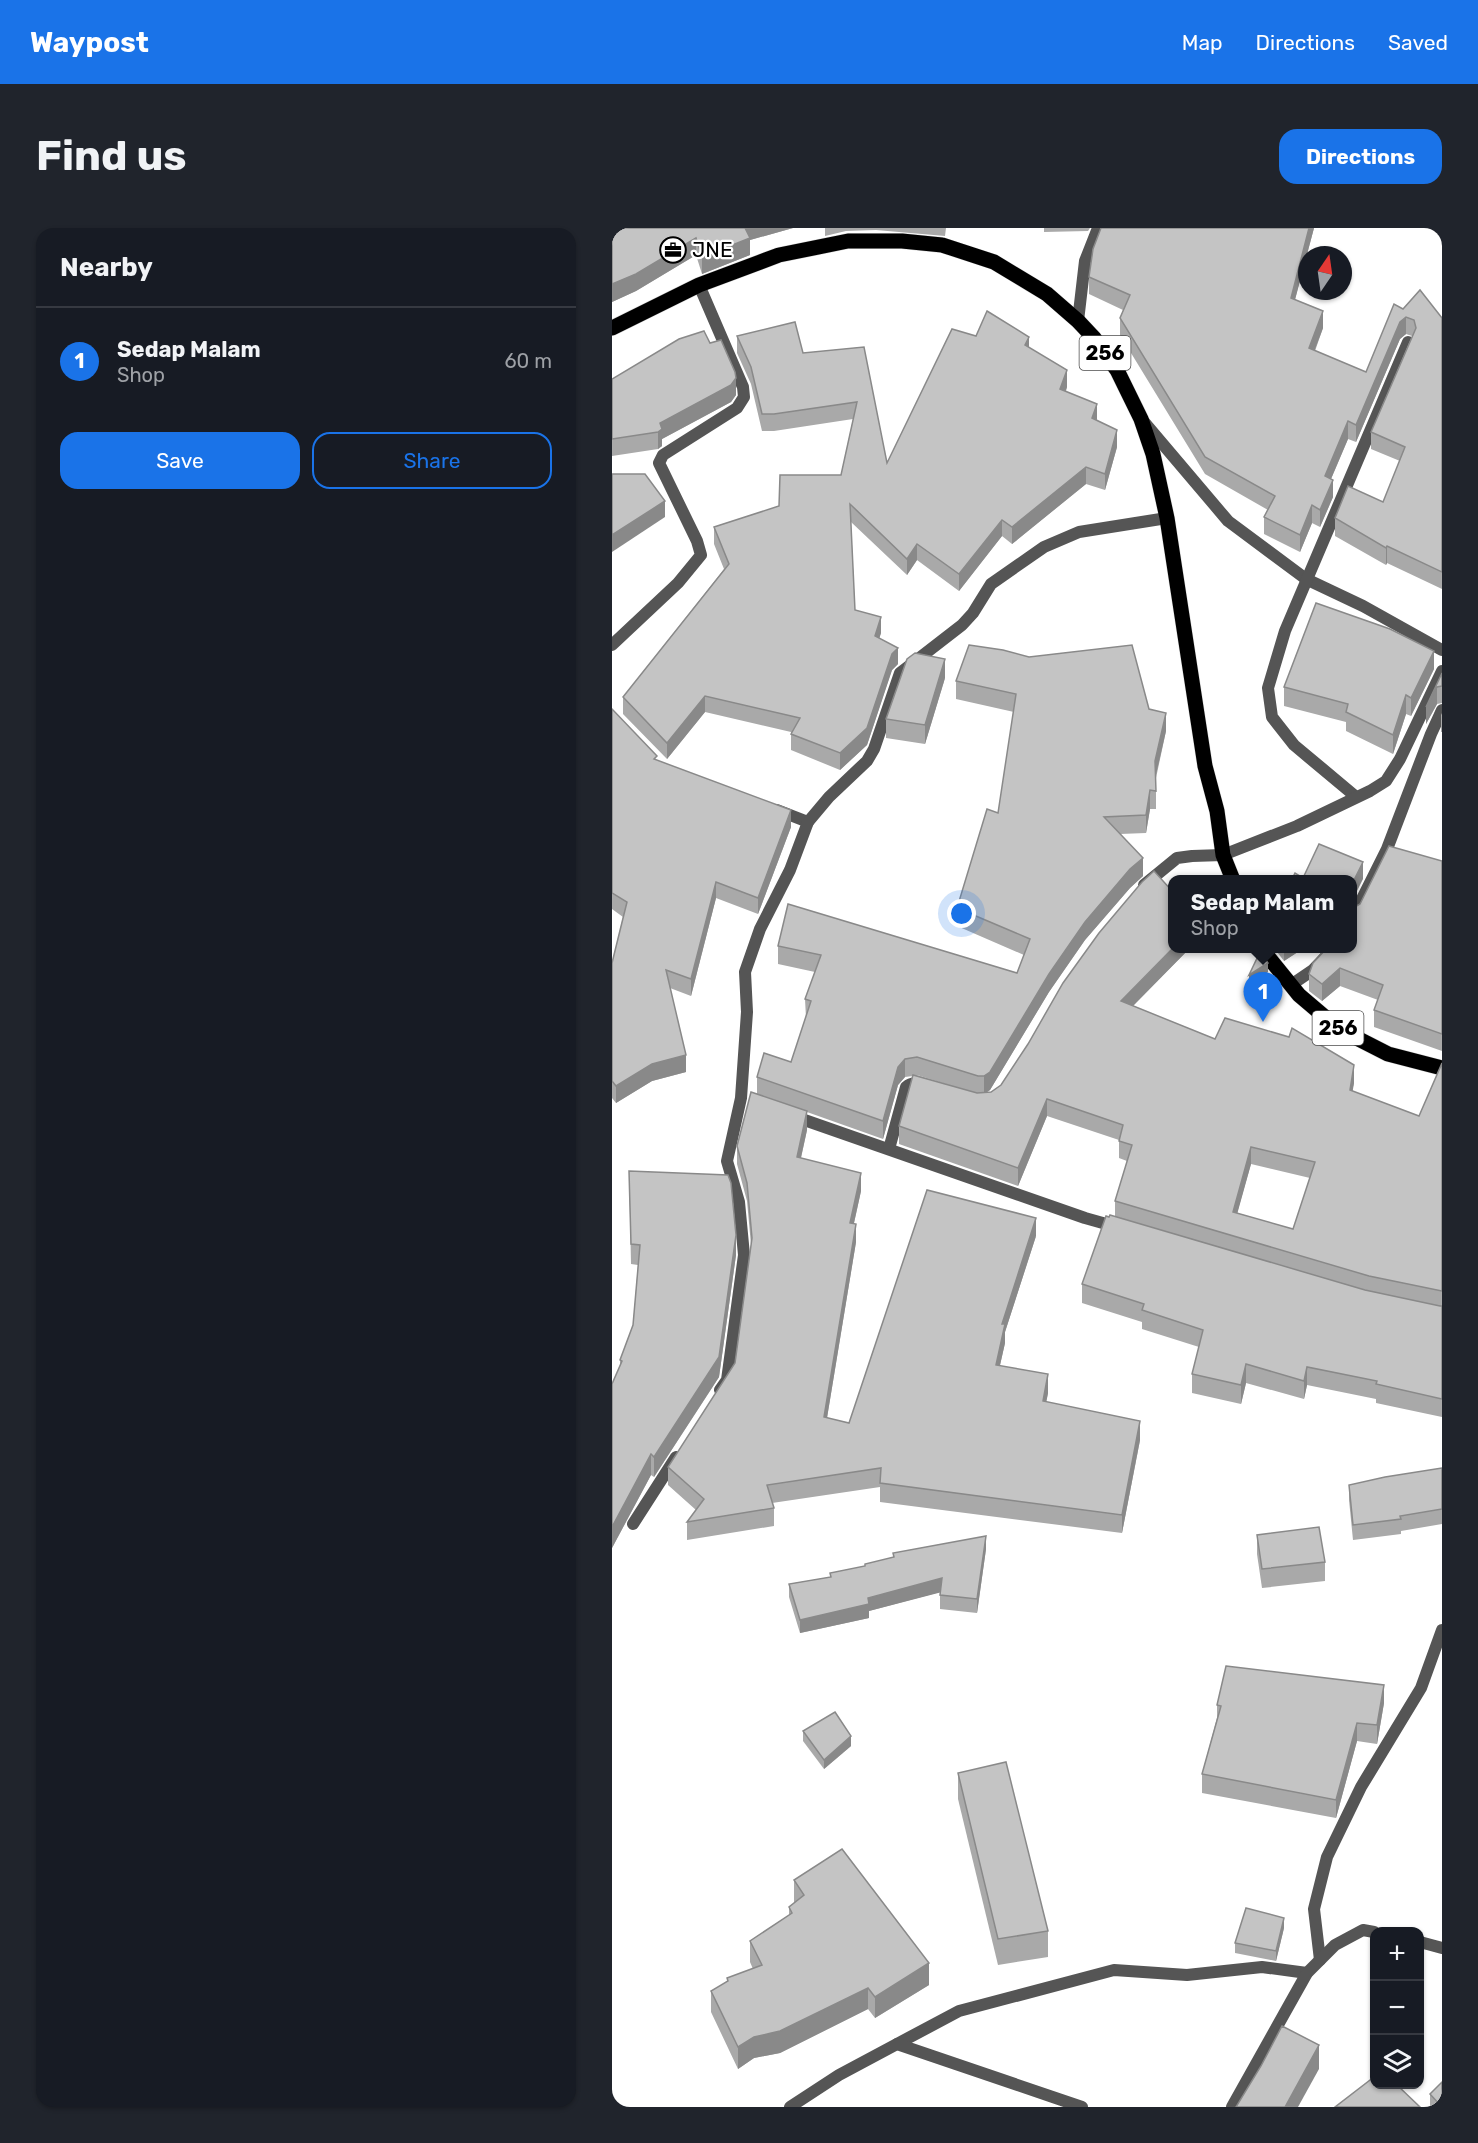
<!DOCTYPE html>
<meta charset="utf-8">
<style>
:root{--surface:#171b24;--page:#20242c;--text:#f1f3f6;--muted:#9ea1a6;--line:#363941;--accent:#1a73e8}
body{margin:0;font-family:Rubik,sans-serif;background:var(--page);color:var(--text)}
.controls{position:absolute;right:18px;bottom:18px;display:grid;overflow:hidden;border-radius:12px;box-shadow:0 2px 4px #0004}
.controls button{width:54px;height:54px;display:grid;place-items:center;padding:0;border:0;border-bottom:2px solid var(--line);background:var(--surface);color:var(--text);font:30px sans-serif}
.compass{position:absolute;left:686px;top:18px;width:54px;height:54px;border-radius:50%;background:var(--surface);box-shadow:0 2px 4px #0004;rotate:13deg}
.you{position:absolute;left:350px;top:686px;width:21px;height:21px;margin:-15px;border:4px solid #fff;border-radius:50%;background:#1a73e8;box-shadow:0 0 0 9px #1a73e833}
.badge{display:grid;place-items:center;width:39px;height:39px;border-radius:50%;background:var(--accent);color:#fff;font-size:20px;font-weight:700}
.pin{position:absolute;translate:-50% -50px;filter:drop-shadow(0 2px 3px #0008)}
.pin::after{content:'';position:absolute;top:32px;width:21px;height:18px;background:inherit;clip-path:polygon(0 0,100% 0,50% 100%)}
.popup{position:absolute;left:556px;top:647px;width:189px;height:78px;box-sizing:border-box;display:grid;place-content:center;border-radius:12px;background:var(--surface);filter:drop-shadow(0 2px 4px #0005);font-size:20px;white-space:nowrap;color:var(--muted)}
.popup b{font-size:22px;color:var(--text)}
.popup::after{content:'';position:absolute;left:50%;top:100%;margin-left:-12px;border:12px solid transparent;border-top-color:var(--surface)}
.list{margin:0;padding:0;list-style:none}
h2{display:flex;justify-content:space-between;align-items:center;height:78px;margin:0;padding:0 24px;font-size:26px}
h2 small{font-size:20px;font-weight:400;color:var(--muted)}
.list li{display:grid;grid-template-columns:39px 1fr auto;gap:18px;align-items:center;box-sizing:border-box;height:108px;padding:0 24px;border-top:2px solid var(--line)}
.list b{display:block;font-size:22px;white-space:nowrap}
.list p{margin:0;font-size:20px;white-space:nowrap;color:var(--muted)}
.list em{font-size:20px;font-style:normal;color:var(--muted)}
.actions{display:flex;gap:12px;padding:18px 24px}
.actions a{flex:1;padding:14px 0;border:2px solid var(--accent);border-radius:18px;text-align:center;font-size:21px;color:var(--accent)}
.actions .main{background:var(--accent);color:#fff}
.icon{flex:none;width:33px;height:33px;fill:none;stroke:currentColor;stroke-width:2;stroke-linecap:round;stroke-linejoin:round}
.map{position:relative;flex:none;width:830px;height:1879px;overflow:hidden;border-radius:18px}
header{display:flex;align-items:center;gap:36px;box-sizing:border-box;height:84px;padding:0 30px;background:var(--accent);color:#fff}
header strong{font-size:28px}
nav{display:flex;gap:33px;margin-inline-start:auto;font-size:21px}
.intro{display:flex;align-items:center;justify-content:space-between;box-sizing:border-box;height:144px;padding:0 36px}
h1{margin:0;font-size:42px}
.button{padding:15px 27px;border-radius:18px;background:var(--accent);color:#fff;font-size:21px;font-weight:700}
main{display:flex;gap:36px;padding:0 36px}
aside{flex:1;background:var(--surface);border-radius:18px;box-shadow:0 2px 4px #0004}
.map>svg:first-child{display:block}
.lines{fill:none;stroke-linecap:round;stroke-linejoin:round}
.primary-casing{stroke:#dbdbdb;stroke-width:16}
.street{stroke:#555;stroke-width:12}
.primary{stroke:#000;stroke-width:15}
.wall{fill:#a9a9a9;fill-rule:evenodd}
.shaded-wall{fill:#898989}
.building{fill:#c4c4c4;stroke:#898989;stroke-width:1.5;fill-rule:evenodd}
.labels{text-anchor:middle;stroke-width:4.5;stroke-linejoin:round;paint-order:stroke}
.shield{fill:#fff;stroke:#4c4c4c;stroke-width:1.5}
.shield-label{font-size:20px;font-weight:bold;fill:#000}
.poi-label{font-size:21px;fill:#000;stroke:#fff;text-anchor:start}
</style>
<header>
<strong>Waypost</strong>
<nav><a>Map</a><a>Directions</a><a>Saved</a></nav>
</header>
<div class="intro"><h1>Find us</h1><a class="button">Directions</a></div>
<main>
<aside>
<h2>Nearby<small></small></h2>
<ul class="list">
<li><span class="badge">1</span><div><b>Sedap Malam</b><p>Shop</p></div><em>60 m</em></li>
</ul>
<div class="actions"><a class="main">Save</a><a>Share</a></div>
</aside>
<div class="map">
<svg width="830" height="1879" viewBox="0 0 830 1879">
<rect width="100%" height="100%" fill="#fff"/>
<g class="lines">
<g class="primary-casing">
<g id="primary">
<path d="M0 100 87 57 167 27 236 13H290L330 17 382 34 435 66 466 93 482 110 505 142 529 191 541 226 555 290 593 538 605 583 611 627 621 652"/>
<path d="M649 720 687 767 727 801 776 826 830 840"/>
</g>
</g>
<g class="street">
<path d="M466 93 473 33 486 0"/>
<path d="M532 194 616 293 694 351 751 378 830 422"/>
<path d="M0 417 66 355 89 327 85 313 47 235 51 227 125 180 132 169 131 159 87 57"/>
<path d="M743 568 682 517 660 489 656 460 673 403 796 114"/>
<path d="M165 582 196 594"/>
<path d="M532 657 565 630 580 628 611 627 685 598 758 563 774 553 788 531 830 443"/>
<path d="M741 689 775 621 819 506 830 482"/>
<path d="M679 757 701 742 722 720"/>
<path d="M181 888 473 990 505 999"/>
<path d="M277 921 294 859C301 853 306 856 314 859"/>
<path d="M108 1162 115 1152 132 1027 127 974 115 933 129 870 135 784 133 744 148 701 178 642 196 594 217 569 255 533 262 521 288 445 350 397 361 385 379 356 432 319 467 304 555 290"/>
<path d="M21 1296 64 1229"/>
<path d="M808 1714 830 1720"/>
<path d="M708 1732 702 1681 715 1629 749 1559 809 1460 830 1402"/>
<path d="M285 1816 347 1783 502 1742 575 1747 650 1739 695 1745"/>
<path d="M178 1879 227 1847 285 1816 470 1879"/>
<path d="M620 1879 695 1745 723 1717 751 1702 762 1704"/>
</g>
<use href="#primary" class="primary"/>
</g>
<g class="wall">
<path d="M0 0H181L138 12V27L90 46 84 27 24 63 0 74Z"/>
<path d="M213 0H334L333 8 264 2 234 3 213 8Z"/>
<path d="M432 0H478L476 3 432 4Z"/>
<path d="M489 0H702L683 71 711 100 703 123 754 144 791 81 830 90V361L775 335 774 337 723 308V290L771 274 788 233 759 221V204L800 108 794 106 788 111 744 214 736 211 719 251 721 269 708 299 700 295 688 324 652 306V289L656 282 593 246 508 107V90L511 82 477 66V49Z"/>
<path d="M125 108 191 125 252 119 275 235 364 108 417 120 455 159 454 163 485 192 505 219 493 262 474 256 400 316 390 308 347 363 305 332 295 347 239 294 243 382 269 405 267 410 286 436 280 442 255 517 228 542 179 522V504L93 484 55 531 11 486V469L112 341 102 316V299L167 278 229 247 241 191 162 203H150L139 156 125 125Z"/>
<path d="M0 151 124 167 119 174 50 211V218L46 221 0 228Z"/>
<path d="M822 441 799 488 794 486 781 526 734 503V494L672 478V459Z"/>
<path d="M830 445V475L825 476 814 496V479Z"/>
<path d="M333 450 313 516 274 510V491Z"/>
<path d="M344 453 537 481 554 503 544 550V581H538L534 605 508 606 531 648 518 660 473 712 437 764 378 862 375 864H379L389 857 578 720 521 778 603 811 742 855 740 863 807 888 830 835V1189L764 1175V1171L695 1157 692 1171 634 1155 629 1176 580 1165V1146L587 1119 530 1101V1094L470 1075V1056L497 989H503V973L515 933 507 930V912L435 888 406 958 287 916V898L301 848 293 849 286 857 271 911 195 884V902L189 930 249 963 242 995 244 1014 215 1190 237 1195 424 1008 393 1104V1115L388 1137 436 1165 434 1174 528 1212 510 1305 268 1274V1259L160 1275 162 1280V1298L75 1312V1294L84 1282 56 1257V1239L123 1135 139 1017 135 973 125 936V918L145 866V849L179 834 194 790 193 771 203 744 166 736V718L405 745 412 727 345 698V680L386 585 402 484 344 471ZM304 847H305L353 862ZM639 936 698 950 681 1001 625 985Z"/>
<path d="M0 481 45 533 179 599 146 686 104 670 79 768 58 760 74 844 40 853 4 875 0 870V735L11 689 0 681Z"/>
<path d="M830 485V504H829V487Z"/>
<path d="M830 633V823L762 799V782L766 772 728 758 710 773 697 763V746Z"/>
<path d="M662 720H692L672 733Z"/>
<path d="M17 943 124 1027 107 1149 42 1249 39 1247 0 1320V1156L8 1139V1132L21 1097 26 1037 19 1036Z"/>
<path d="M830 1240V1296L789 1303V1306L741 1312 737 1272V1257Z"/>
<path d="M645 1307 713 1334V1353L650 1360 645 1326Z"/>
<path d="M374 1321 365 1385 328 1381V1364L257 1383V1390L188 1405 177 1369V1356L218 1349V1345L253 1339 281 1330V1325Z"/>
<path d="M772 1475 765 1516 745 1513 724 1590 590 1565V1546L605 1490V1477Z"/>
<path d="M191 1503 239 1518 212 1541 191 1513Z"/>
<path d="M346 1545 436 1703V1729L386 1737 346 1571Z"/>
<path d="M182 1652 317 1757 263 1790 256 1781 168 1825 142 1830 126 1841 99 1784V1763L115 1754V1750L141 1741 138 1734V1713L177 1687V1679L182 1675Z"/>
<path d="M672 1700 664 1733 623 1725V1715Z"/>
<path d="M818 1866 830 1879H818Z"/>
</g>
<g class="shaded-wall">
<path d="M132 0H181L138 12V27L90 46V29Z"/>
<path d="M697 0H702L679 87V70Z"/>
<path d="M84 10V27L24 63 0 74V56Z"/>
<path d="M711 83V100L697 137V120Z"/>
<path d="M794 89V106L788 111 744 214V197L788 94Z"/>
<path d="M417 109V126L413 117Z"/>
<path d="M455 142V159L448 177V161Z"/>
<path d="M124 150V167L119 174 50 211V218L46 221V204L48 195Z"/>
<path d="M485 176V192L480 190Z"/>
<path d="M736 193V211L713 265V248Z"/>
<path d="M505 202V219L493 262V246Z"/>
<path d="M474 239V256L400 316V299Z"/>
<path d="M721 252V269L708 299V282Z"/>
<path d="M53 273V289L0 324V307Z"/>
<path d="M700 277V295L688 324V307Z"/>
<path d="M390 292V308L347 363V346Z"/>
<path d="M305 316V332L295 347V331Z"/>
<path d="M775 318V335L774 337V320Z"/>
<path d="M269 389V405L263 424V408Z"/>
<path d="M286 420V436L280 442 255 517 228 542V525L280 426Z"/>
<path d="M822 423V441L799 488V470Z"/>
<path d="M333 431V450L313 516V497Z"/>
<path d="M825 459V476L814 496V479Z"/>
<path d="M794 467V486L781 526V507Z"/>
<path d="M93 468V484L55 531V515Z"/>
<path d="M554 485V503L543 551V533Z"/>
<path d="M538 562V581L534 605V587Z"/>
<path d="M179 582V599L146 686V670Z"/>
<path d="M531 630V648L518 660 473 712 437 764 378 862 372 866V848L437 746 473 694 518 641Z"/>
<path d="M751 634V651L741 671V654Z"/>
<path d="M104 654V670L79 768V751Z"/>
<path d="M561 720H578L509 790V773Z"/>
<path d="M672 720H692L672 733Z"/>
<path d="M656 735V744L637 757V747Z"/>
<path d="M728 740V758L710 773V756Z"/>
<path d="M74 827V844L40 853 4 875V858L40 836Z"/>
<path d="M293 831V849L286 857 271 911V893L286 839Z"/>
<path d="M742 837V855L738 879V862Z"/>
<path d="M435 871V888L406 958V940Z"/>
<path d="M195 883V902L185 947V929Z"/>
<path d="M639 919V936L621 1001V984Z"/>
<path d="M249 945V963L238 1013V995Z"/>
<path d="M424 990V1008L393 1104V1115L384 1155V1137L390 1096Z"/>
<path d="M244 996V1014L212 1208V1189Z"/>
<path d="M124 1007V1027L107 1149 42 1249V1229Z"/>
<path d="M634 1136V1155L629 1176V1157Z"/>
<path d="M695 1139V1157L692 1171V1153Z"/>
<path d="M436 1146V1165L431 1191V1173Z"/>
<path d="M528 1193V1212L510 1305V1287Z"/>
<path d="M39 1226V1247L0 1320V1299Z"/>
<path d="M374 1308V1321L365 1385V1371Z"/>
<path d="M330 1350V1364L257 1383V1390L188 1405V1392L256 1370Z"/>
<path d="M772 1457V1475L765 1516V1497Z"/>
<path d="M745 1495V1513L724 1590V1572Z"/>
<path d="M239 1508V1518L212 1541V1532Z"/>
<path d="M672 1690V1700L664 1733V1723Z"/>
<path d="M317 1735V1757L263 1790V1769Z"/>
<path d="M256 1760V1781L168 1825 142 1830 126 1841V1819L142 1809Z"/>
<path d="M707 1817V1841L686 1879H673Z"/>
</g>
<g class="building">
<path d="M0 0H133L138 10 90 29 84 10 24 46 0 56Z"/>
<path d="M489 0H697L679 70 711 83 697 120 754 144 782 76 791 81 808 62 830 90V344L775 318 774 320 723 290 736 258 771 274 793 219 759 204 804 100 802 92 794 89 788 94 744 197 736 193 713 248 721 252 708 282 700 277 688 307 652 289 663 268 593 229 508 90 518 67 477 49 481 21Z"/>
<path d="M375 83 417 109 413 117 455 142 448 161 485 176 480 190 505 202 493 246 474 239 400 299 390 292 347 346 305 316 295 331 238 276 243 382 269 389 263 408 286 420 280 426 255 500 228 525 179 506 188 490 93 468 55 515 11 469 117 336 102 299 167 278 168 247H229L245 174 162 186H150L139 139 125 108 183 94 191 125 252 119 275 235 340 101 364 108Z"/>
<path d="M92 103 98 115 109 112 123 144 124 150 119 157 48 195 50 201 46 204 0 211V151L67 111Z"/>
<path d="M0 246H33L53 273 0 307Z"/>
<path d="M704 375 778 401 822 423 799 470 794 467 781 507 734 484 736 476 672 459Z"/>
<path d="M357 417 391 422 417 429 520 417 537 481 554 485 543 533 544 563 538 562 534 587 492 589 531 630 518 641 473 694 437 746 378 844 372 848H366L305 829 293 831 286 839 271 893 145 849 152 825 179 834 199 773 193 771 209 727 166 718 176 676 405 745 418 711 345 680 375 581 386 585 404 466 344 453Z"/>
<path d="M303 425 333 431 313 497 274 491 295 431Z"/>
<path d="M830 445V458L825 459 814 479Z"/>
<path d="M0 481 45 528 42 531 179 582 146 670 104 654 79 751 54 742 74 827 40 836 4 858 0 853V735L15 674 0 665Z"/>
<path d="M707 616 751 634 741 654V651H680L683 645 691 650Z"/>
<path d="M777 618 830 633V806L762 782 771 757 728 740 710 756 697 746 701 735 715 720H741V680L748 676Z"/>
<path d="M542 643 561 664V720L509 773 603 811 613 790 677 809 680 800 742 837 738 862 807 888 830 835V1063L757 1048 503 973 520 917 507 913 511 897 435 871 406 940 287 898 301 847 365 865 379 864 389 857 416 816 451 755 487 705 530 654ZM639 919 703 934 681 1001 621 984Z"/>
<path d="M648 724 656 735 637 747Z"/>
<path d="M139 864 195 883 185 929 249 945 238 995 244 996 212 1189 237 1195 315 962 424 990 390 1096H393L384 1137 436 1146 431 1173 528 1193 510 1287 268 1255 269 1240 155 1257 162 1280 75 1294 92 1271 56 1239 123 1135 140 1010 135 955 125 918Z"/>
<path d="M17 943 116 947 119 955 124 1007 107 1129 42 1229 39 1226 0 1299V1156L10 1133 8 1132 21 1097 28 1017 19 1016Z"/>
<path d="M498 987 753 1062 828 1078H830V1171L764 1156 765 1153 695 1139 692 1153 634 1136 629 1157 580 1146 591 1102 530 1082 532 1076 470 1056 494 988 497 989Z"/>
<path d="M830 1240V1281L788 1288 789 1291 741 1297 737 1257 773 1249Z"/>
<path d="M707 1299 713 1334 650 1341 645 1307Z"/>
<path d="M374 1308 365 1371 328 1367 330 1350 256 1370 257 1376 188 1392 177 1356 219 1349 218 1345 253 1338V1336L282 1329 281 1325Z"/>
<path d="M614 1438 772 1457 765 1497 745 1495 724 1572 590 1546 609 1478 605 1477Z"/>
<path d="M223 1484 239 1508 212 1532 191 1503Z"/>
<path d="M394 1534 436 1703 386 1711 346 1545Z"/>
<path d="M230 1621 317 1735 263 1769 256 1760 168 1803 142 1809 126 1819 99 1763 116 1753 115 1750 150 1737 138 1713 180 1685 177 1679 192 1667 182 1652Z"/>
<path d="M634 1680 672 1690 664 1723 623 1715Z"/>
<path d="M670 1798 707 1817 673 1879H624L649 1838Z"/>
<path d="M762 1849V1857H785L808 1879H723Z"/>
<path d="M830 1854V1879L818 1866Z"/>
</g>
<defs>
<g id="office-ring" transform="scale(1.35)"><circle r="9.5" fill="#fff" stroke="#000" stroke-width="1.5"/><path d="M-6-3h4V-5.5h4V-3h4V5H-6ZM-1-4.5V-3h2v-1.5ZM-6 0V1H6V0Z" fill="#000"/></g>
</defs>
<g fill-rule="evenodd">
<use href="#office-ring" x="61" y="22"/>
</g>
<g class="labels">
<g class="shield">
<rect x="467.5" y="108" width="51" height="34" rx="4.5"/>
<rect x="700.5" y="783" width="51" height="34" rx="4.5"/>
</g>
<g class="shield-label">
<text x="493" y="132">256</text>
<text x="726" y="807">256</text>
</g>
<g class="poi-label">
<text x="80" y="29">JNE</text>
</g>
</g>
</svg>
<div class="controls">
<button>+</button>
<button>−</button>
<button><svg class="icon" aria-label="layers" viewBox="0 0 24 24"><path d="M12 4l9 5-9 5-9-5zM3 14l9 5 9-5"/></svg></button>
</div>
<svg class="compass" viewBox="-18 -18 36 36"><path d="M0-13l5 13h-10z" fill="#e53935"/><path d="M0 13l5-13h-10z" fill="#9ea1a6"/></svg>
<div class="you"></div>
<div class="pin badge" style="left:651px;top:794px">1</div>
<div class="popup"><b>Sedap Malam</b>Shop</div>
</div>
</main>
